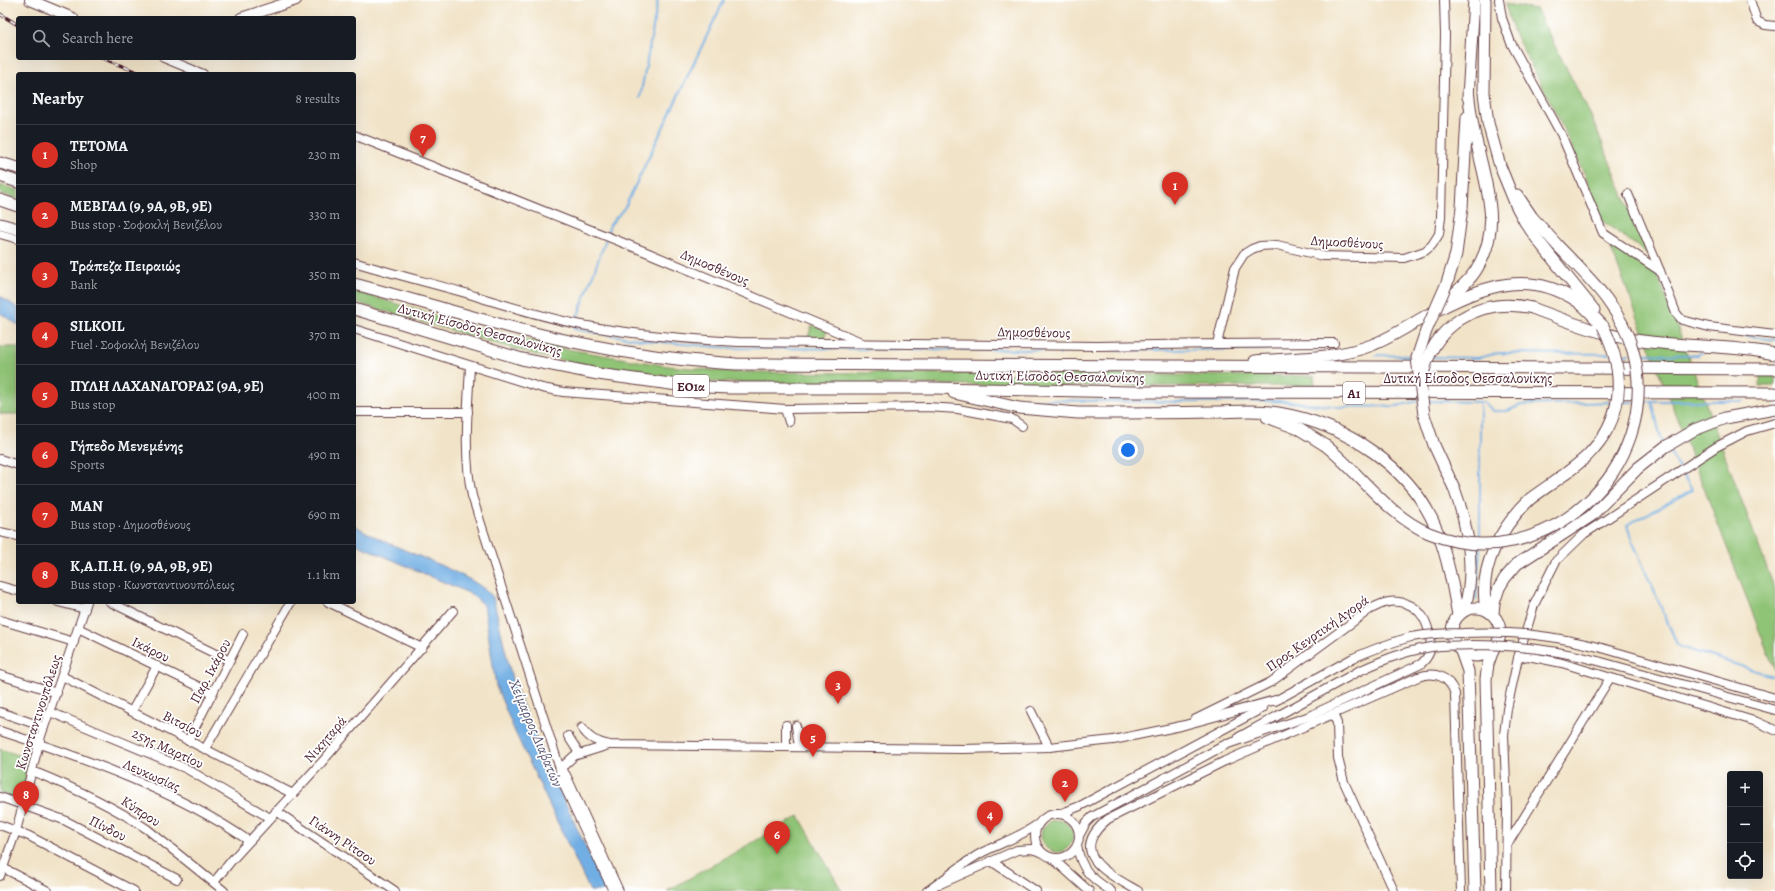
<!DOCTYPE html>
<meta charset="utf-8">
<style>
:root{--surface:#171b24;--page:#242831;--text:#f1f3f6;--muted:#9ea1a6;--line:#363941;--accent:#d93025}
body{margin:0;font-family:Alegreya,serif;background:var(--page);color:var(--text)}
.controls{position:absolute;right:12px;bottom:12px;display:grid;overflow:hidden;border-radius:4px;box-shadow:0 4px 16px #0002}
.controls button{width:36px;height:36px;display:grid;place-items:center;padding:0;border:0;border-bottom:1px solid var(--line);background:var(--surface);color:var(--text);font:20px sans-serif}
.you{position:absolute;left:1128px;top:450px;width:14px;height:14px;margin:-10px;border:3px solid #fff;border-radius:50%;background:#1a73e8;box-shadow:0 0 0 6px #1a73e833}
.badge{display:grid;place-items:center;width:26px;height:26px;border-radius:50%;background:var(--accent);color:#fff;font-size:13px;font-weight:700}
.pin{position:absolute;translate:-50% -33px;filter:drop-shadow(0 1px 2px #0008)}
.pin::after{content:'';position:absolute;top:21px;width:14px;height:12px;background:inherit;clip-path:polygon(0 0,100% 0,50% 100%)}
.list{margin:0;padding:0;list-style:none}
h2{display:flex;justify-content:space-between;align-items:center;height:52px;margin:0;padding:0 16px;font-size:17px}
h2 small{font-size:13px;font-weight:400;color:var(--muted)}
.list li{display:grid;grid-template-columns:26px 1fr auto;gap:12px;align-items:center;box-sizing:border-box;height:60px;padding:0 16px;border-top:1px solid var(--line)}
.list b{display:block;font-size:15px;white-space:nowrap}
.list p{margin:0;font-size:13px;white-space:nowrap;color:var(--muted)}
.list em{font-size:13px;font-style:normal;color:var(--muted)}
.icon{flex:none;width:22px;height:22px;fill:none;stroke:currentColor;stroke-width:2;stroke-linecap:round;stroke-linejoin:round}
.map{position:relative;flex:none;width:1775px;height:891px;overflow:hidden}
.search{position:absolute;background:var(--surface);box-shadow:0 4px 16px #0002;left:16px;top:16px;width:340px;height:44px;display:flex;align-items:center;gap:10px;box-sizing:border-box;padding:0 14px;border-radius:4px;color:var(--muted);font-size:15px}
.panel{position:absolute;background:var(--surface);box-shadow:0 4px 16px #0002;left:16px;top:72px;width:340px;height:532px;border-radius:4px}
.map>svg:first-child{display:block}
.green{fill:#8fc374;stroke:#6c7150}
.water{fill:#71aee3;stroke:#5e6687}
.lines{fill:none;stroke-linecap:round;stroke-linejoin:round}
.stream{stroke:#71aee3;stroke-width:2}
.minor-tunnel{stroke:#d0bca8;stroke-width:8;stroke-dasharray:8 4;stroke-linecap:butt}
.minor-casing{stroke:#633c42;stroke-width:10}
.major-casing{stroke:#633c42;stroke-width:12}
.highway-casing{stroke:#633c42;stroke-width:13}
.minor{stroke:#fff;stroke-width:8}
.major{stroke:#fff;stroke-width:10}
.highway{stroke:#fff;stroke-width:11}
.rail-casing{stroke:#4a1f2b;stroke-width:3.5}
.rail{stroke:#fff;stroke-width:2;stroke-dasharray:6;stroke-linecap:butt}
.minor-bridge-casing{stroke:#633c42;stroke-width:10;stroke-linecap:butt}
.highway-bridge-casing{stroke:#633c42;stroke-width:13;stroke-linecap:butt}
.minor-bridge{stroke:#fff;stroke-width:8}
.highway-bridge{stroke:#fff;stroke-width:11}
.labels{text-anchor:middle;stroke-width:3.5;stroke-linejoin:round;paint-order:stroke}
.shield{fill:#fff;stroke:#80626b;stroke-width:1}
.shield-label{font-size:13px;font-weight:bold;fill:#4a1f2b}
.street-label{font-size:14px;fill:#4a1f2b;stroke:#fff}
.water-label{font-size:15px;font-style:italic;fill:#5a5875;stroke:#fff}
</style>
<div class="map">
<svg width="1775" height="891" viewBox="0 0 1775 891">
<rect width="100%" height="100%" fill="#fff"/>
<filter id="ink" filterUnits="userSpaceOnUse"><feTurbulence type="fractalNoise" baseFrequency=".025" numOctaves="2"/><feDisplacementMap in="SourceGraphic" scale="8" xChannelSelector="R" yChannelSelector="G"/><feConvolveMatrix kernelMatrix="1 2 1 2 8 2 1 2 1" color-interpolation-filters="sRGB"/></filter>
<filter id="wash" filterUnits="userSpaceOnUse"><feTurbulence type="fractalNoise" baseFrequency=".012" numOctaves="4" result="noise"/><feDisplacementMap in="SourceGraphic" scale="16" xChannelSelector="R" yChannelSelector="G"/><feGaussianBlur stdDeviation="0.9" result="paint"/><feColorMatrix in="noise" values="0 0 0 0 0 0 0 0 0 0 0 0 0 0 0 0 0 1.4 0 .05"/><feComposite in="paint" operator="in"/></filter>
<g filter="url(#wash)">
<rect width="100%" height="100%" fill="#f1e3c7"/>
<g class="green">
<path d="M1505 4 1536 9 1591 116 1648 254 1601 220 1586 177 1547 95 1513 31Z"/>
<path d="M0 185 18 190V199L0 193Z"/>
<path d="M1608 241 1650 268 1656 274 1661 283 1775 590V671Z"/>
<path d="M354 291 461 323 561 348 668 366 732 372 1314 376 1315 386H1060L704 382 599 367 536 355 354 302Z"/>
<path d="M812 325 827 331 824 339 808 337Z"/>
<rect x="0" y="347" width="18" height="67"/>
<rect x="1760" y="373" width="15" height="13"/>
<path d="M0 749 31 759 20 800 0 793Z"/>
<path d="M799 816 842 891H667Z"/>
<circle cx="1057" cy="836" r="16"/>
</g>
<g class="water">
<path d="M0 296 18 308V325L0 313Z"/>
<path d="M354 525C385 544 422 556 455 572 469 579 482 585 493 597L512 679 541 750 606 891H590L515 732 496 686 484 605 471 594 356 544 354 543Z"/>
</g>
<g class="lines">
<g class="stream">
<path d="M640 98 658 0"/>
<path d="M607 234 610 225 625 207 724 0"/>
<path d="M576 321 606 239"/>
<path d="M575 325 574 329 650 341 731 348 1054 350"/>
<path d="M1728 333 1775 340"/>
<path d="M1114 350 1309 349"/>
<path d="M1618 354H1630"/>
<path d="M1636 354 1697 355 1703 351"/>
<path d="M1060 355V350"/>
<path d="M1376 355 1413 356"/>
<path d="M1433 357 1478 358 1499 353 1610 354"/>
<path d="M1035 400 1178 402 1282 401 1341 407 1397 406 1418 401"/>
<path d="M1426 401 1484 402 1493 411H1507L1521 405 1613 402"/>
<path d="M1652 401H1743"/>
<path d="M1480 402V539"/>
<path d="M1621 402H1633"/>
<path d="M1641 402 1652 401 1660 435 1664 443"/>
<path d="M1668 449 1680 469"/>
<path d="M1682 473 1692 490 1627 525 1631 538 1678 646 1772 676"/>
<path d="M1476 599 1480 547"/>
</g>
</g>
</g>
<g filter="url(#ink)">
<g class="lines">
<g class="minor-tunnel">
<path d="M795 720 796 726"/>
<path d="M578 723 582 728"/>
</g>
<g class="minor-casing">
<g id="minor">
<path d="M1499 0 1502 18 1511 43 1561 134 1603 233 1660 271 1676 313 1682 320 1709 327 1775 335"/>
<path d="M1750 0 1757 21 1765 25 1775 26"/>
<path d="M164 58 203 74"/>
<path d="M354 135 646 252 859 341"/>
<path d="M1628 194 1660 271"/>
<path d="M0 234 18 239"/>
<path d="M354 262C390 273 426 282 462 292 502 304 541 317 582 325 633 335 686 339 738 342L1097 346 1217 344 1235 268 1244 254 1252 249 1260 246 1277 245 1323 256 1404 258 1425 251 1432 245 1439 234 1441 217 1445 35 1444 0"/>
<path d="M354 329 542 388 563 392 785 409 789 422"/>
<path d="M1217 344 1334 343"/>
<path d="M470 366C468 409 463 453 472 496L552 744 560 769V777L613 891"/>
<path d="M785 409 927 407 958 409 1012 419 1022 426"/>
<path d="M354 412H468"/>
<path d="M0 459 18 465"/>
<path d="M0 532 18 536"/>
<path d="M0 586 18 591"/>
<path d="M58 602 85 609"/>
<path d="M110 602 230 661"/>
<path d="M328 602 422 648"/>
<path d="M0 620 74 642"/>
<path d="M78 628 212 693"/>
<path d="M1602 648 1775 698"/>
<path d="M1518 658 1528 656 1562 663 1757 722 1775 730"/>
<path d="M1598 661 1775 710"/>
<path d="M0 675 57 693"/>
<path d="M62 676 293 794"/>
<path d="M1275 701 1353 658"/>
<path d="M132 711 157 666"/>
<path d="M1031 711 1049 747"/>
<path d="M0 712 44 727"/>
<path d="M50 712 187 769 270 818"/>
<path d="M1333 714 1337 723 1338 758 1344 782 1394 891"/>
<path d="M1194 720 1271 682 1369 610C1378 605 1388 600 1399 602 1407 603 1415 607 1420 613 1428 622 1435 646 1427 657 1426 659 1423 662 1421 664L1307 717 1222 746"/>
<path d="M796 726 799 747"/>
<path d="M582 728C589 739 597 742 610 745L963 749 1049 747 1113 740 1181 726 1279 699"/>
<path d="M0 731C81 757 179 792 249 841"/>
<path d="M568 736 579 753"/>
<path d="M1239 737 1359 671"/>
<path d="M188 741 243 634"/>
<path d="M786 746V725"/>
<path d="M205 749 291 602"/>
<path d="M560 769 566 775 619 891"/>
<path d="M560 769 574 756 609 745"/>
<path d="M32 771C72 787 111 805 147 829L224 891"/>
<path d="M0 797 64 820 177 879"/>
<path d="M276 811 395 891"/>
<circle cx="1057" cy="836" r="22"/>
<path d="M1060 814 1080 806 1263 708"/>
<path d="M0 825 29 836 134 891"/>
<path d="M1080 834 1086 823 1092 817 1227 744"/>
<path d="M1507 845 1610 678"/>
<path d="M1077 846C1081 870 1091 878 1111 891"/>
<path d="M1052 858 1089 891"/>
<path d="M991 861 1036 891"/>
<path d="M3 868 48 891"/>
<path d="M0 876 16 831 41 736 87 602"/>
<path d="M214 882 232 860 322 762 453 611"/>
<path d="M940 884 1017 850 1031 849 1041 852"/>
<path d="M927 891C946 879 962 863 983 852 1003 842 1020 837 1038 824"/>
<path d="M1138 891C1109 874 1065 854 1108 819L1225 761 1418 677C1435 671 1449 676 1455 694L1461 891"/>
<path d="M1506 891 1507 808 1504 735 1507 709 1518 658 1534 605 1556 561 1584 534 1716 447 1747 431 1775 423"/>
</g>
</g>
<g class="major-casing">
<g id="major">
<path d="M30 0 73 18"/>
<path d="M241 18 296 0"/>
</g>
</g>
<g class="highway-casing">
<g id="highway">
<path d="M1485 0 1484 93 1488 123 1500 166 1516 205 1525 222 1540 243 1594 310"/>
<path d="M1468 97 1474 0"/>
<path d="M0 163 18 168"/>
<path d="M0 176 18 182"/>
<path d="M1517 195 1532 217 1558 246"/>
<path d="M0 200 18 206"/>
<path d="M1462 208 1467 117"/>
<path d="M0 224 18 229"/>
<path d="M354 284C432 304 509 330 589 345 637 355 687 361 736 364L1775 369"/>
<path d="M1444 303C1455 293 1468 283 1476 270 1503 228 1486 187 1477 144 1472 126 1470 108 1468 90"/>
<path d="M1532 308C1567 321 1604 336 1642 341 1686 347 1731 345 1775 354"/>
<path d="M354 309 522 359 598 374 685 386 729 388H932L1131 392 1775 393"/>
<path d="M1255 361C1294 358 1336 359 1372 345 1395 336 1415 321 1437 310 1483 286 1529 269 1577 301 1587 308 1595 318 1603 326"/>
<path d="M954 393 1019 408 1078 413C1122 413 1167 413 1211 412 1233 412 1256 409 1278 413 1345 424 1413 467 1438 533 1448 559 1453 587 1458 615"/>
<path d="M1267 417 1299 429 1325 445"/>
<path d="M1454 488C1468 526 1476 571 1464 610"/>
<circle cx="1476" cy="632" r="24"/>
<path d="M1486 609C1478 567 1501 527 1530 499"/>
<path d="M1493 613 1494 603 1499 588 1505 578 1517 564 1591 516 1638 468 1665 447 1694 430 1725 418 1775 409"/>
<path d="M1461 651 1468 671 1475 891"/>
<path d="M1491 891 1486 679 1488 664 1493 650"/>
</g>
</g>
<use href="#minor" class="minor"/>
<use href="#major" class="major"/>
<use href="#highway" class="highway"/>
<g class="rail-casing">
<g id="rail">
<path d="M0 14 18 25"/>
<path d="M102 58 142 74"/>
</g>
</g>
<use href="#rail" class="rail"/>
<g class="minor-bridge-casing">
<g id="minor-bridge">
<path d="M1353 658C1372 650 1391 642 1411 637 1428 634 1446 633 1463 633 1515 631 1552 635 1602 648"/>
<path d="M1359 671C1381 661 1402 652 1426 648 1440 645 1456 646 1471 645 1516 645 1555 649 1598 661"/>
</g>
</g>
<g class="highway-bridge-casing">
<g id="highway-bridge">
<path d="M1422 379C1432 325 1479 296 1532 308"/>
<path d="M1325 445C1359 472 1388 516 1429 533 1543 580 1665 468 1633 351 1621 307 1588 277 1558 246"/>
<path d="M1454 488 1434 445 1424 415 1417 358 1426 331 1447 283 1456 254 1462 208"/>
<path d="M1530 499C1549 485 1570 472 1587 456 1625 418 1626 373 1603 326"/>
</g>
</g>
<use href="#minor-bridge" class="minor-bridge"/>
<use href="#highway-bridge" class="highway-bridge"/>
</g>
</g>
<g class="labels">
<g class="shield">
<rect x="673" y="375" width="36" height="22" rx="3"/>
<rect x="1343" y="382" width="22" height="22" rx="3"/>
</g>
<g class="shield-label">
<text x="691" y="391">ΕΟ1α</text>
<text x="1354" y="398">Α1</text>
</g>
<g class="street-label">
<text transform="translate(1347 242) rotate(3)" y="5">Δημοσθένους</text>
<text transform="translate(715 267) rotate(23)" y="5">Δημοσθένους</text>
<text transform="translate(480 329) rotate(15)" y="5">Δυτική Είσοδος Θεσσαλονίκης</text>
<text transform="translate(1034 332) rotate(1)" y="5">Δημοσθένους</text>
<text transform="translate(1060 376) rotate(1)" y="5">Δυτική Είσοδος Θεσσαλονίκης</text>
<text x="1468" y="383">Δυτική Είσοδος Θεσσαλονίκης</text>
<text transform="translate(1317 633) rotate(-35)" y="5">Προς Κενρτική Αγορά</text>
<text transform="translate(151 649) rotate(26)" y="5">Ικάρου</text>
<text transform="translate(210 671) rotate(-62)" y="5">Παρ. Ικάρου</text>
<text transform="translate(38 712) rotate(-72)" y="5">Κωνσταντινουπόλεως</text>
<text transform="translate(183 724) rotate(27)" y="5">Βιτσίου</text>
<text transform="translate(325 739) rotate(-49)" y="5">Νικηταρά</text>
<text transform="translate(168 748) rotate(25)" y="5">25ης Μαρτίου</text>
<text transform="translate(152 775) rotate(24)" y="5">Λευκωσίας</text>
<text transform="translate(141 811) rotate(33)" y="5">Κύπρου</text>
<text transform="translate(108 828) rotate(27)" y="5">Πίνδου</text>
<text transform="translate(343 840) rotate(34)" y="5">Γιάννη Ρίτσου</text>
</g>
<g class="water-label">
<text transform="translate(536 733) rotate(67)" y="5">Χείμαρρος Διαβατών</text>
</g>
</g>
</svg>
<div class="controls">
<button>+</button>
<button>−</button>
<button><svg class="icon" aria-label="locate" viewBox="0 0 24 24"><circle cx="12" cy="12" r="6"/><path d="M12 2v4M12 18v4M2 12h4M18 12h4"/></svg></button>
</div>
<div class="you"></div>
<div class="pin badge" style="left:1175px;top:205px">1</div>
<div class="pin badge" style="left:1065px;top:802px">2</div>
<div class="pin badge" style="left:838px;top:704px">3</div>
<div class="pin badge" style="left:990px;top:834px">4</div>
<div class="pin badge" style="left:813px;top:757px">5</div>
<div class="pin badge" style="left:777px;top:854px">6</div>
<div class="pin badge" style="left:423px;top:157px">7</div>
<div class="pin badge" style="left:26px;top:814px">8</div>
<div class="search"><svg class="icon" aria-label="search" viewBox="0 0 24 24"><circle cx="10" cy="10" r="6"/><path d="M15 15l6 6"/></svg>Search here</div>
<section class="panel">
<h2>Nearby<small>8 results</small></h2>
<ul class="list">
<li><span class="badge">1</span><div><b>TETOMA</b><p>Shop</p></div><em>230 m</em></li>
<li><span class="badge">2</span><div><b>ΜΕΒΓΑΛ (9, 9Α, 9Β, 9Ε)</b><p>Bus stop · Σοφοκλή Βενιζέλου</p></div><em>330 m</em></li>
<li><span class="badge">3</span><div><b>Τράπεζα Πειραιώς</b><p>Bank</p></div><em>350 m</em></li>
<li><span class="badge">4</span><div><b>SILKOIL</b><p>Fuel · Σοφοκλή Βενιζέλου</p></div><em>370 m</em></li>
<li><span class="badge">5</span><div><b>ΠΥΛΗ ΛΑΧΑΝΑΓΟΡΑΣ (9Α, 9Ε)</b><p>Bus stop</p></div><em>400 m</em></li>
<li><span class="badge">6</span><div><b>Γήπεδο Μενεμένης</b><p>Sports</p></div><em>490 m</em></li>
<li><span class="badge">7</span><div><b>ΜΑΝ</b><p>Bus stop · Δημοσθένους</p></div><em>690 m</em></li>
<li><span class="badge">8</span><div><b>Κ,Α.Π.Η. (9, 9Α, 9Β, 9Ε)</b><p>Bus stop · Κωνσταντινουπόλεως</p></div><em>1.1 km</em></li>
</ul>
</section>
</div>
